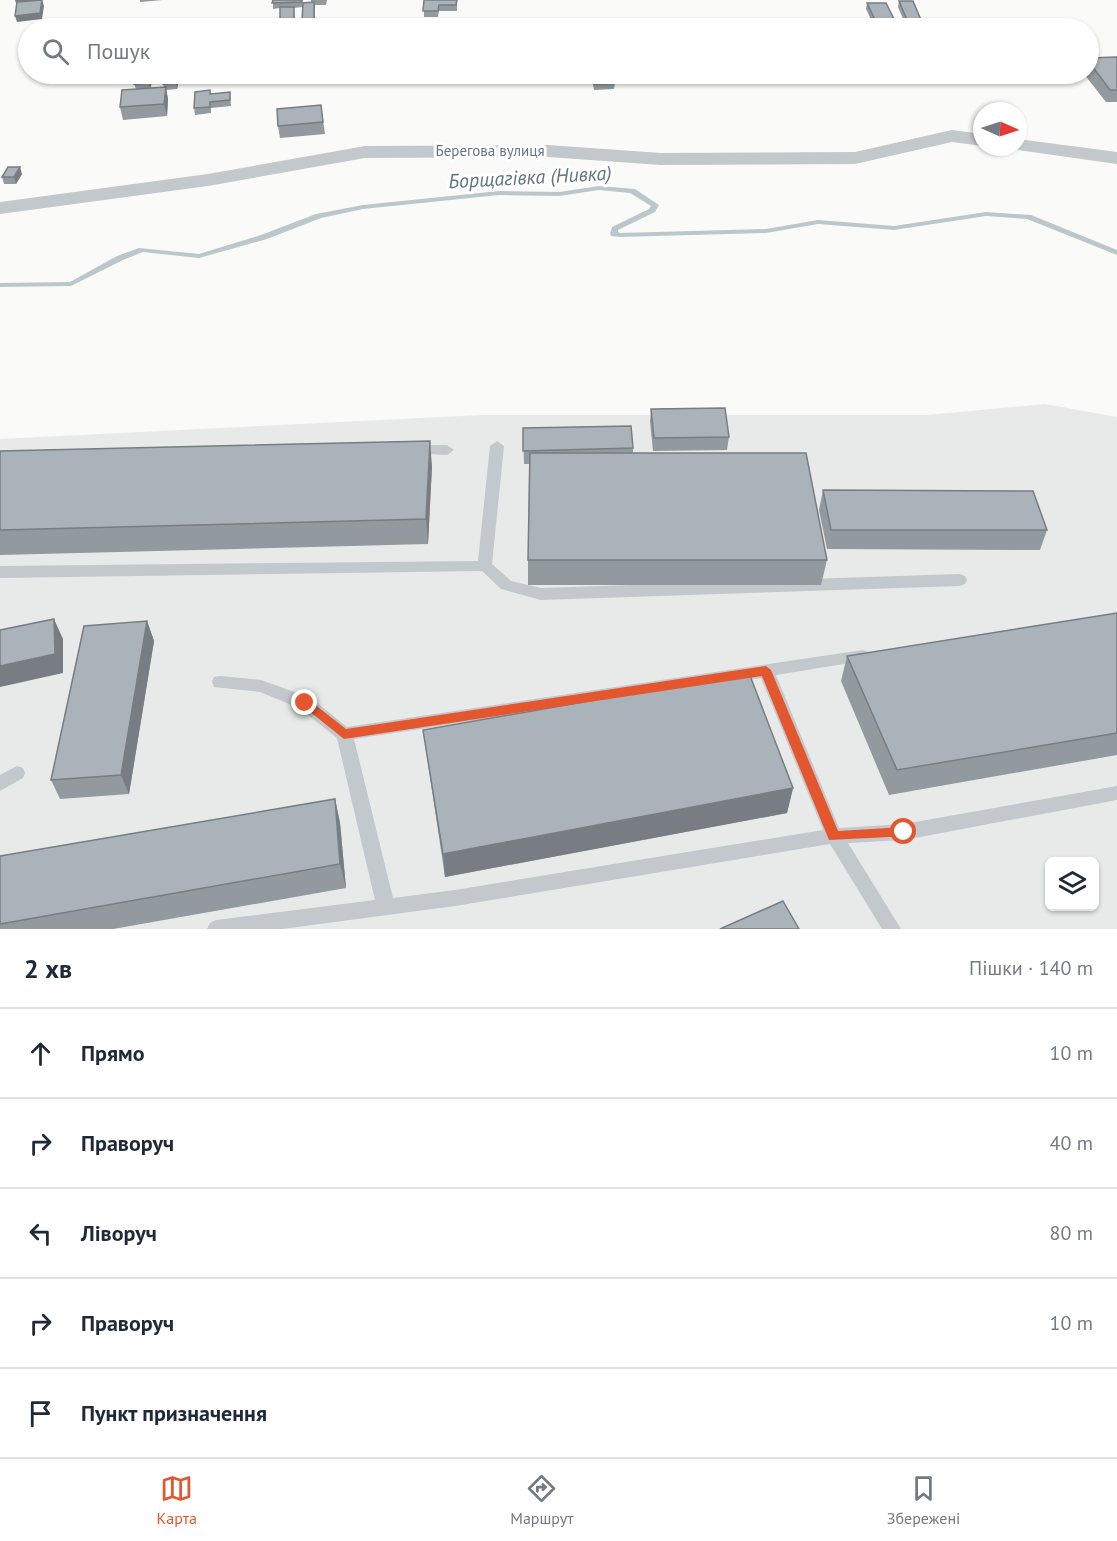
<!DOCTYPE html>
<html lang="uk">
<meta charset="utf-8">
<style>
:root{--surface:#fff;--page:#f6f6f7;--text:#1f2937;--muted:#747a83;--line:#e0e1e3;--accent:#e4572e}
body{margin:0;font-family:"PT Sans",sans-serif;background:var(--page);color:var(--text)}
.controls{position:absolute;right:18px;bottom:18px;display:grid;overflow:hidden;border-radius:9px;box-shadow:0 2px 4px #0004}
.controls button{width:54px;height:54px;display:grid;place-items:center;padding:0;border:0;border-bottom:2px solid var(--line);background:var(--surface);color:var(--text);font:30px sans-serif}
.compass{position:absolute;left:973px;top:102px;width:54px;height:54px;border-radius:50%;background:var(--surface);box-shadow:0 2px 4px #0004;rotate:93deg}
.stop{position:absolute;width:18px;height:18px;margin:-14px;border:4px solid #e4572e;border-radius:50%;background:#fff}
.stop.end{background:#e4572e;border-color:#fff;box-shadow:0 2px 6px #0008}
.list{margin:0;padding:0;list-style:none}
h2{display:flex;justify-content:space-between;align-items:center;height:78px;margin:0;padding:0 24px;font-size:26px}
h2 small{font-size:20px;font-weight:400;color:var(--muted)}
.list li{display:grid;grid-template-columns:39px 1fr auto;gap:18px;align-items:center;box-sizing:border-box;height:90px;padding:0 24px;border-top:2px solid var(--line)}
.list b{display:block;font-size:22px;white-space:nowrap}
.list em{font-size:20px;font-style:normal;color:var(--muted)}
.icon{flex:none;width:33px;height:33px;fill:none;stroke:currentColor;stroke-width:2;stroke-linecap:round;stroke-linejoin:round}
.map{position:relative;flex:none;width:1117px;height:929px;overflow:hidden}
.search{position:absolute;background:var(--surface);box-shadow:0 2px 4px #0004;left:18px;right:18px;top:18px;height:66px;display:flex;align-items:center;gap:15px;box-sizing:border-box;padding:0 21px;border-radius:33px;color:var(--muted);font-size:22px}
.sheet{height:528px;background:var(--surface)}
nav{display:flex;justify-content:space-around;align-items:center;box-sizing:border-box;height:84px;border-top:2px solid var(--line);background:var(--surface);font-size:16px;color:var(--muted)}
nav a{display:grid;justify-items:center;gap:3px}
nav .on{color:var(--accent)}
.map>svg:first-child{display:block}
.built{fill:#e8e9e9;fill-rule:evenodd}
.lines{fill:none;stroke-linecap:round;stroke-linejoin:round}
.stream{fill:#bbc7cb;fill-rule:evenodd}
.lane{fill:#c3c8cc;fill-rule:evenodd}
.street{fill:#c3c8cc;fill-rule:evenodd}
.wall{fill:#929a9f;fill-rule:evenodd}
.shaded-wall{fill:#777d82}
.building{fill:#aab3b9;stroke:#777d82;stroke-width:1.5}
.route{fill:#e4572e}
.labels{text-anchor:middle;stroke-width:6;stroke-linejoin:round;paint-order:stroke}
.far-street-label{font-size:15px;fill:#657683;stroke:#fff}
.water-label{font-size:20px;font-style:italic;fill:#60757c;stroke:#fff}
</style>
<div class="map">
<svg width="1117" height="929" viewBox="0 0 1117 929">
<rect width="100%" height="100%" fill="#fafaf8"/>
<path class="built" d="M1045 404 1117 417V929H0V439L482 415H927ZM1050 861H1094V906H1050Z"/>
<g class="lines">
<path class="stream" d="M599 186 635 189 659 205 655 212 618 230V232L620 233 766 229 818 220 894 226 986 212 1031 215 1117 250V255L1027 219 986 216 894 230 818 224 766 233 620 237 611 236 610 234 612 227 649 209 651 206 630 193 599 190 559 196 499 195 363 209 321 218 267 239 199 258 143 252 123 260 71 286 0 287V283L70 282 117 256 139 248 199 254 261 235 316 214 363 205 499 191 559 192Z"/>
<g class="lane">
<path d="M497 441 504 446 492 564 511 581 541 588 960 574 965 576 967 580 965 584 960 586 541 600 501 589 482 571 0 578V566L478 561 490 446Z"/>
<path d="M413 445H447L454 450 447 455 408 453 406 450Z"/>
<path d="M863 650 868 652 871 656 868 660 776 675 839 828 904 824 1117 786V800L904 840 848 843 901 929H882L830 844 455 906 282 929H207L210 923 216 920 375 900 337 738 299 708 260 692 214 687 212 682 214 677 220 676 261 680 311 698 347 727ZM761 678 823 830 455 890 393 898 354 739Z"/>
<path d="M17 766 23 768 25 773 23 778 0 791V775Z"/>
</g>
<g class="street">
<path d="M952 130 982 134V146L952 142 855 164 661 165 548 157 365 158 208 186 0 214V202L208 174 365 146 548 145 661 153 855 152Z"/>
<path d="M1018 139 1117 152V164L1011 149 1009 147H1018Z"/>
</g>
</g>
<g class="wall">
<path d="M140 0H163L140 2Z"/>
<path d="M273 0H303V3L311 2V0H327L326 5H315V27L281 28 280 8 273 9ZM302 7 303 24 295 25 294 8Z"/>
<path d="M424 0H457V11H439L438 17H424Z"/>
<path d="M899 1 924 27V28H907L898 7Z"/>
<path d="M867 3 894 19 893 25 874 26 866 9Z"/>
<path d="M1117 57V102H1106L1084 74H1089V58Z"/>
<path d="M591 74H613L615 83 614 89 594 90Z"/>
<path d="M152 78 151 88 164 87 163 84 179 79 177 89 166 90 168 99 167 116 123 120 120 107 136 89 134 84Z"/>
<path d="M210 90 211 94 230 92 231 106 211 108V113L195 115 194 108Z"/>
<path d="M321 105 325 134 280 138 278 126Z"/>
<path d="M22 174 16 184H4L2 177Z"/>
<path d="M651 409 729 437 727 450 653 451 650 422Z"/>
<path d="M523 428 633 448V453L827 560 821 585H528V560L529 464H524Z"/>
<path d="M0 451 432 466 428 544 0 555Z"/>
<path d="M823 490 1047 530 1040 550 827 549 819 510Z"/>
<path d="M1117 613V755L889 795 841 681 847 656Z"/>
<path d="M147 621 154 641 129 794 60 799 51 780Z"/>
<path d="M423 730 793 788 787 813 445 877Z"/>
<path d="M335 799 340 823 346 888 113 929H0V856Z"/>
</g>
<g class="shaded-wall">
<path d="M15 0H42L17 7Z"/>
<path d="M42 0 44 6 42 19 17 22 15 16Z"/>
<path d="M151 74 152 78 150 90 149 83Z"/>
<path d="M178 74 179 79 177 89 176 83Z"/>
<path d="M166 87 168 99 167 116 164 104Z"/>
<path d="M20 167 22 174 16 184 14 177Z"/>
<path d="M430 441 432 466 428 544 426 519Z"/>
<path d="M54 619 63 639V673L0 687V666Z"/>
<path d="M147 621 154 641 129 794 121 775Z"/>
<path d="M793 788 787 813 445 877 443 854Z"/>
<path d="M335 799 340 823 346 888 340 864Z"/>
</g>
<g class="building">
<path d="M42 0 40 13 15 16 17 2Z"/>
<path d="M273 0H302L301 2 272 3Z"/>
<path d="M424 0H457L456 5H439L438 11H423Z"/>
<path d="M899 1H913L924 27H910Z"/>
<path d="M314 2V21H302L303 3Z"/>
<path d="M867 3H886L894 19 875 20Z"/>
<path d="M280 7H294V21L280 22Z"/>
<path d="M305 24 306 28H292L291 25Z"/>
<path d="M1117 57V90H1110L1089 62V58Z"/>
<path d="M136 74H151L149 83 134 84Z"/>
<path d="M165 74H178L176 83 163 84Z"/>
<path d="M592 74H613L615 83 594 84Z"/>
<path d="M166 87 164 104 120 107 122 90Z"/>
<path d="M210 90V94L230 92V100L210 102V107L194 108 195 92Z"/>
<path d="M321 105 323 122 278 126 277 109Z"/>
<path d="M8 167H20L14 177H2Z"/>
<path d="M725 408 729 437 654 438 651 409Z"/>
<path d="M631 426 633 448 523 451V428Z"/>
<path d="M430 441 426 519 0 530V451Z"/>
<path d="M530 453H806L827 560H528Z"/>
<path d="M823 490 1033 491 1047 530H831Z"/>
<path d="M1117 613V733L897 770 847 656Z"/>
<path d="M54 619 55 654 0 666V630Z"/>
<path d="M147 621 121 775 51 780 84 626Z"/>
<path d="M749 673 793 788 443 854 423 730Z"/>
<path d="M335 799 340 864 0 924V856Z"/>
<path d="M783 901 799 929H720Z"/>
</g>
<path class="route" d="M766 666 771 670 838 831 904 827 911 832 909 836 829 840 762 676 344 739 299 703 301 700H309L346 729Z"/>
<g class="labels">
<g class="far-street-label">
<text x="490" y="156">Берегова вулиця</text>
</g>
<g class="water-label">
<text transform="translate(530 177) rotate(-3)" y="7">Борщагівка (Нивка)</text>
</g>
</g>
</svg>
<div class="controls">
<button><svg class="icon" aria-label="layers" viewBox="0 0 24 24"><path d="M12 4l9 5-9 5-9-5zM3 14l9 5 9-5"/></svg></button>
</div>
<svg class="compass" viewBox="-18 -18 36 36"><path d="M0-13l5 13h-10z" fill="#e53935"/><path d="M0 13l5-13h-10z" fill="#747a83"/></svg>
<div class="stop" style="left:904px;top:832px"></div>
<div class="stop end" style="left:305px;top:703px"></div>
<div class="search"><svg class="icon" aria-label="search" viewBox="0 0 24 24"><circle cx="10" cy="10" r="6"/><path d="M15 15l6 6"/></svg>Пошук</div>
</div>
<section class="sheet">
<h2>2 хв<small>Пішки · 140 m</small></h2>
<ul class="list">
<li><svg class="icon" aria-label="ahead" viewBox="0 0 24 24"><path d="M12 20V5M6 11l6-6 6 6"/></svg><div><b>Прямо</b></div><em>10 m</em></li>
<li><svg class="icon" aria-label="right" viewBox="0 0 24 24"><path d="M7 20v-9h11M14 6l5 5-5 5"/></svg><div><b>Праворуч</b></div><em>40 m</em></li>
<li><svg class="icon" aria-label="left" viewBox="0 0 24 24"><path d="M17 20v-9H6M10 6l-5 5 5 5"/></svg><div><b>Ліворуч</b></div><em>80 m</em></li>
<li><svg class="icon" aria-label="right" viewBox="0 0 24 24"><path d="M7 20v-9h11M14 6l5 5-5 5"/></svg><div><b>Праворуч</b></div><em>10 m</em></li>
<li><svg class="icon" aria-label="arrive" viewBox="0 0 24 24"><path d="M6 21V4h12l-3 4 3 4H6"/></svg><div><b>Пункт призначення</b></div></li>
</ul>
</section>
<nav>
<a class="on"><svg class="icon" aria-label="map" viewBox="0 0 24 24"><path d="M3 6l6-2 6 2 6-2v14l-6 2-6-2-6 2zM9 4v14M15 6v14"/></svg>Карта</a>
<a><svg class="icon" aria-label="directions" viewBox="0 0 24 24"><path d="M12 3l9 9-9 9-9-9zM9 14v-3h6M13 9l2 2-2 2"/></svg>Маршрут</a>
<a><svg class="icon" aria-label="saved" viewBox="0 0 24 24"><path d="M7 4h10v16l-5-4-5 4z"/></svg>Збережені</a>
</nav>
